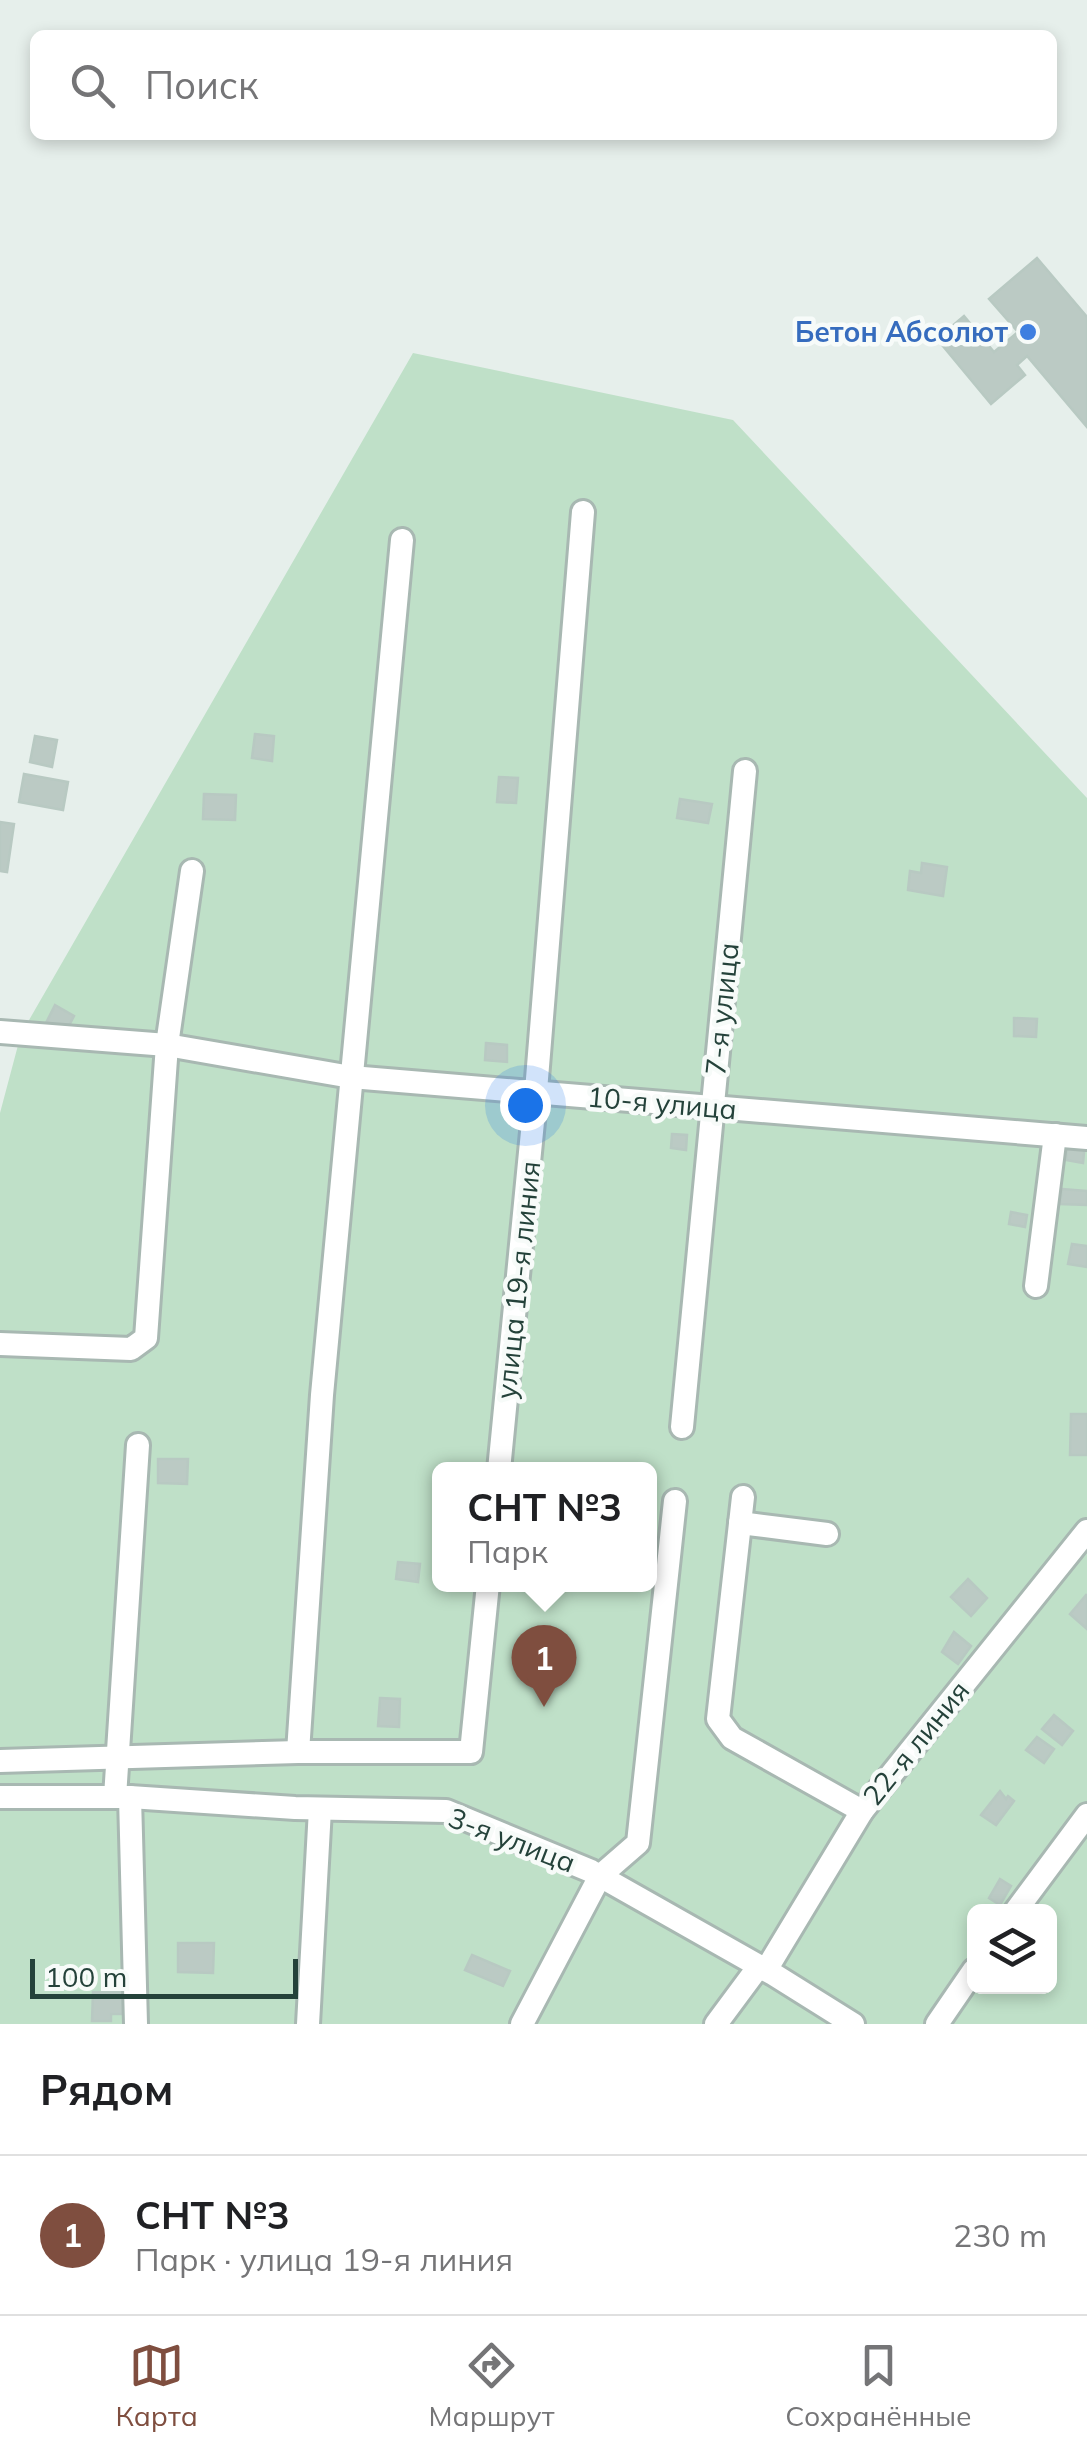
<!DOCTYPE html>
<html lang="ru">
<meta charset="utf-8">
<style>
:root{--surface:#fff;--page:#f6f6f6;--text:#202124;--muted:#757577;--line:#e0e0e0;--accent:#7f4e3f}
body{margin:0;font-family:Mulish,sans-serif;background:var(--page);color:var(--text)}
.controls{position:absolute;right:30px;bottom:30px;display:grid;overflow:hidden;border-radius:15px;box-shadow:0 5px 15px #0003}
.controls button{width:90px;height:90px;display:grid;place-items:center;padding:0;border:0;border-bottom:2px solid var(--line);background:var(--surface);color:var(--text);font:50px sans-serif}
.scale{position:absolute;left:30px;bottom:25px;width:268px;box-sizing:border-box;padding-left:10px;border:5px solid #24423a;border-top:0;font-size:28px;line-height:35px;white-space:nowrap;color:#24423a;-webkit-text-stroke:8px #f7fbf9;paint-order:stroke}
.you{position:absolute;left:525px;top:1105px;width:35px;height:35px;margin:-25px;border:8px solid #fff;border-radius:50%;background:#1a73e8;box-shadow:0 0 0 15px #1a73e833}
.badge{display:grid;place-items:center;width:65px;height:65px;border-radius:50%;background:var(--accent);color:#fff;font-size:32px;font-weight:700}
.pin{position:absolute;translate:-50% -82px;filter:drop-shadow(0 2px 5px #0008)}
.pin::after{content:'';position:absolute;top:52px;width:35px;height:30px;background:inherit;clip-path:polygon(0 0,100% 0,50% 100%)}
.popup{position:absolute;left:432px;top:1462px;width:225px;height:130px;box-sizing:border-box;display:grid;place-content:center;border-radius:15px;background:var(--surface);filter:drop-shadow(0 2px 8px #0005);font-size:32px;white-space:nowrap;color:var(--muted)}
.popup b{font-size:38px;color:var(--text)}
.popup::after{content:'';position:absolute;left:50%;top:100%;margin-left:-20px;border:20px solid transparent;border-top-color:var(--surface)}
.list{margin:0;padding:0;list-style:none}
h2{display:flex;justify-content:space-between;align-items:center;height:130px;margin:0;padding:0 40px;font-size:42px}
h2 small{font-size:32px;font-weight:400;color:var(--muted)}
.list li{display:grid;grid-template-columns:65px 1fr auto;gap:30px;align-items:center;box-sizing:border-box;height:160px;padding:0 40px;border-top:2px solid var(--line)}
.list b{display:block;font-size:38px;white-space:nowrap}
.list p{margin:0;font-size:32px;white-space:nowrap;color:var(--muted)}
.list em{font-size:32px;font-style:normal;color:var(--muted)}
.icon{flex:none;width:55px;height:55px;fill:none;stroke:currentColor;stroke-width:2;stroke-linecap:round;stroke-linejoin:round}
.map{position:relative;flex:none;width:1087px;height:2024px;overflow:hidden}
.search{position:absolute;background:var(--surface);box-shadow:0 5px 15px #0003;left:30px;right:30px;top:30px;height:110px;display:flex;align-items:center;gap:25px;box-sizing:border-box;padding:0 35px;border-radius:15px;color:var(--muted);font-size:38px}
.sheet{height:290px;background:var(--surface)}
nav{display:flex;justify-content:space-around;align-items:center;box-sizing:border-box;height:140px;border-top:2px solid var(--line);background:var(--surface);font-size:28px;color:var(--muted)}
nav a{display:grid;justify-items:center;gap:5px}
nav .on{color:var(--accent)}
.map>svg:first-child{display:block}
.green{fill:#bfe0c8;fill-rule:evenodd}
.building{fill:#bbcac4;stroke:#b8c9c2;stroke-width:2.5}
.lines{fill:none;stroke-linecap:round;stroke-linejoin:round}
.minor-casing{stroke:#a8b8b2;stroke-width:28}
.minor{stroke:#fff;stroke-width:22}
.shop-dot{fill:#3f7fe0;stroke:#f7fbf9;stroke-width:4}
.labels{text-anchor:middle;stroke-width:9;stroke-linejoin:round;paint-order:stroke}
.shop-label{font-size:28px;font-weight:bold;fill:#366cbe;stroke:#f7fbf9;text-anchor:end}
.street-label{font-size:28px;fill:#24423a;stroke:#f7fbf9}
</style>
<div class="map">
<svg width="1087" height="2024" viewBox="0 0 1087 2024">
<rect width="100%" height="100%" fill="#e6efeb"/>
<path class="green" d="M413 353 733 420 1087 798V2024H0V1113L21 1034ZM439 1470H649V1584H439ZM974 1912H1050V1986H974Z"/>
<g class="building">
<path d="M1037 258 1087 317V427L1027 356 1017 365 1025 375 991 404 937 339 964 316 994 352 1018 332 989 299Z"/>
<path d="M255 734 274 736 272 761 252 758Z"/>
<path d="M35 736 57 740 52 767 30 762Z"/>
<path d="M24 774 68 782 63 810 19 802Z"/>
<path d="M499 777 518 778 516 803 497 802Z"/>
<path d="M204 794 236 795 235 820 203 819Z"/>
<path d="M680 799 712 804 708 823 677 818Z"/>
<path d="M0 822 14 824 7 872 0 871Z"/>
<path d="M922 863 947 867 943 896 908 890 910 871 921 873Z"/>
<path d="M55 1005 74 1016 64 1035 45 1025Z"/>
<path d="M1014 1018 1037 1019 1036 1037 1014 1036Z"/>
<path d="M486 1043 507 1045V1062L485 1060Z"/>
<path d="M672 1134 687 1135 686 1150 671 1148Z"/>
<path d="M1068 1140 1085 1142 1083 1163 1066 1160Z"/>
<path d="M1062 1189 1087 1191V1205L1060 1204Z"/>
<path d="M1011 1212 1027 1215 1025 1227 1009 1224Z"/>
<path d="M1072 1244 1087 1246V1267L1068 1264Z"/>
<path d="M1071 1414H1087V1455H1070Z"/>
<path d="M158 1459H188L187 1484 158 1483Z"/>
<path d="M398 1562 420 1564 418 1582 396 1579Z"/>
<path d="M968 1579 987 1598 971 1616 951 1597Z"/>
<path d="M1086 1595 1087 1596V1629L1070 1614Z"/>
<path d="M954 1632 971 1646 958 1664 942 1652Z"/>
<path d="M380 1698 400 1699 399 1727 378 1726Z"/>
<path d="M1054 1715 1073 1731 1062 1745 1042 1729Z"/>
<path d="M1037 1737 1054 1749 1044 1763 1026 1750Z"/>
<path d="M1000 1791 1006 1799 1008 1796 1014 1801 996 1825 981 1815Z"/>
<path d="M1000 1879 1011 1886 1000 1905 989 1898Z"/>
<path d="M178 1943H214L213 1973 178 1972Z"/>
<path d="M472 1955 510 1971 503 1986 465 1970Z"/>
<path d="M93 1992H123V2014H111V2021H92Z"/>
</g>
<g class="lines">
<g class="minor-casing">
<g id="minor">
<path d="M0 1032 167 1045 351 1077 1087 1138"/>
<path d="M1036 1286 1055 1135"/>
<path d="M0 1344 131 1349 146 1338 167 1045 192 871"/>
<path d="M682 1427 745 771"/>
<path d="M499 1470 536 1091 583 512"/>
<path d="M743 1497 718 1719 732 1738 862 1811"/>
<path d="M740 1523 827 1534"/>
<path d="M298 1752 322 1395 402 540"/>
<path d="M0 1761 298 1752H471L488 1584"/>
<path d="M0 1797H130L295 1808 446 1811 591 1871 773 1974 853 2024"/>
<path d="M115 1797 138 1445"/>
<path d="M130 1797 136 2024"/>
<path d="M1015 1912 1087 1815"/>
<path d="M766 1970 862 1811 1087 1531"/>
<path d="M308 2024 320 1809"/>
<path d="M522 2024 600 1876 638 1843 675 1501"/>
<path d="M716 2024 759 1966"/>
<path d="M937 2024 974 1970"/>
</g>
</g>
<use href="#minor" class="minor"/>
</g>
<circle class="shop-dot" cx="1028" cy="332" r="10"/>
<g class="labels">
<g class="shop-label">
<text x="1008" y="342">Бетон Абсолют</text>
</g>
<g class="street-label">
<text transform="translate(722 1009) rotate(-84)" y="10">7-я улица</text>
<text transform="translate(662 1103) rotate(5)" y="10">10-я улица</text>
<text transform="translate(518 1280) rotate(-84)" y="10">улица 19-я линия</text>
<text transform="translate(916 1743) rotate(-51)" y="10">22-я линия</text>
<text transform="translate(512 1840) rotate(21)" y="10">3-я улица</text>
</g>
</g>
</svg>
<div class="controls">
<button><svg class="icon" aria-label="layers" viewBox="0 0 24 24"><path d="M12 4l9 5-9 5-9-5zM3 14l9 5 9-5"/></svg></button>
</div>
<div class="scale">100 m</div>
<div class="you"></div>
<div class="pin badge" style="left:544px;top:1707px">1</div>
<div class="popup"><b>СНТ №3</b>Парк</div>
<div class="search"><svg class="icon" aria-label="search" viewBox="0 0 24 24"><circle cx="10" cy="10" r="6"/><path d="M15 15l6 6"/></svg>Поиск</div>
</div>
<section class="sheet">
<h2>Рядом<small></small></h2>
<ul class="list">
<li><span class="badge">1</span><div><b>СНТ №3</b><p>Парк · улица 19-я линия</p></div><em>230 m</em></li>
</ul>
</section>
<nav>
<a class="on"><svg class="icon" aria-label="map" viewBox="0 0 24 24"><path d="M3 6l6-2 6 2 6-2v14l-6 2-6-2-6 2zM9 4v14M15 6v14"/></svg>Карта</a>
<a><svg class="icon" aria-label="directions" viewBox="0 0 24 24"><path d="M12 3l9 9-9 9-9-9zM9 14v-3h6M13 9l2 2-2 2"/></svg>Маршрут</a>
<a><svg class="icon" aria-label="saved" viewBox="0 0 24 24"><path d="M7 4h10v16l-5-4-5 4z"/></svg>Сохранённые</a>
</nav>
